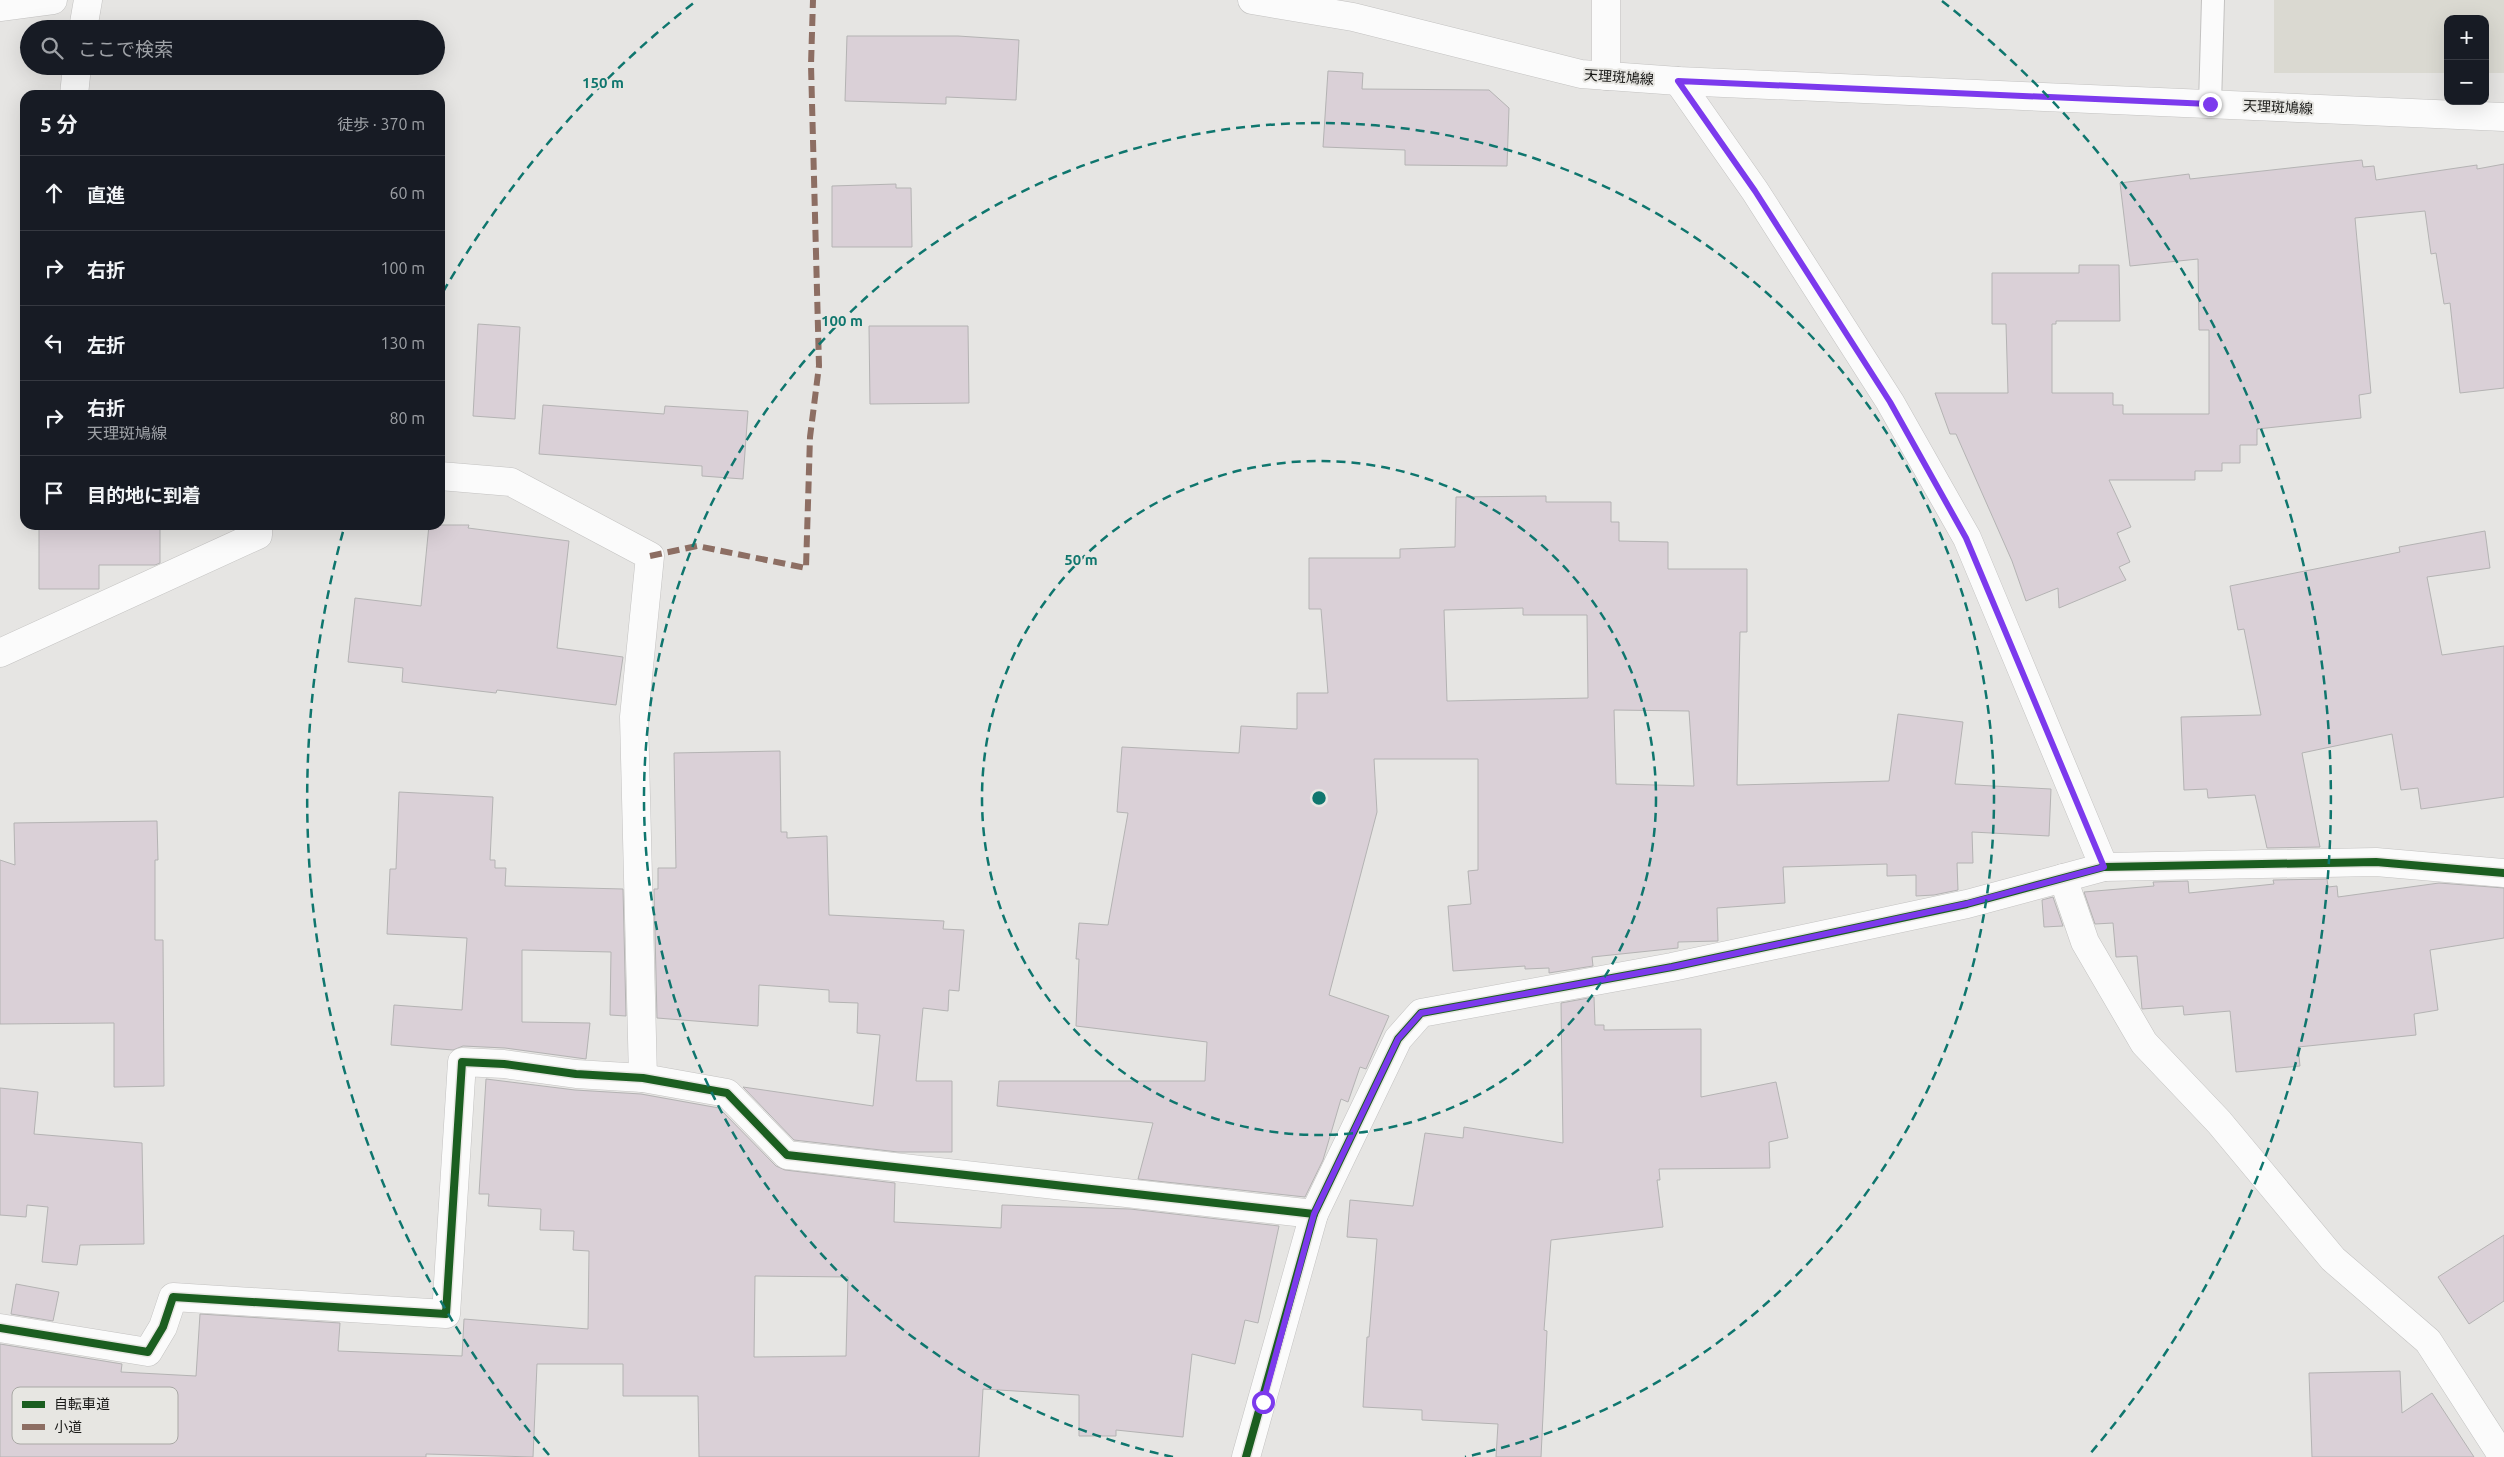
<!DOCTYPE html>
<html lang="ja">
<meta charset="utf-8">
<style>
:root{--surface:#171b24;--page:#242831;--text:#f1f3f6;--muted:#9ea1a6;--line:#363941}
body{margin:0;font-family:Ubuntu,"Noto Sans JP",sans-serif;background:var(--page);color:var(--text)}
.controls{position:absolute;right:15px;top:15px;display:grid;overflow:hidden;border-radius:10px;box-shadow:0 5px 20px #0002}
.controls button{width:45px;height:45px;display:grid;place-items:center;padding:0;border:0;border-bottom:1px solid var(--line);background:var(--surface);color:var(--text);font:25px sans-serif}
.stop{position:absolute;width:15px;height:15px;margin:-11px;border:4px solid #7c3aed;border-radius:50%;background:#fff}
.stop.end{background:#7c3aed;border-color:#fff;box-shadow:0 1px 5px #0008}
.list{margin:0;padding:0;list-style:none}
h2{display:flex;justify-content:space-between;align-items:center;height:65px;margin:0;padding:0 20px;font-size:21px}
h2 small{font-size:16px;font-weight:400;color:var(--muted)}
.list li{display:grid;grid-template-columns:32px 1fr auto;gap:15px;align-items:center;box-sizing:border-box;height:75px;padding:0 20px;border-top:1px solid var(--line)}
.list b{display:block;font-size:19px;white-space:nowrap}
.list p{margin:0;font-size:16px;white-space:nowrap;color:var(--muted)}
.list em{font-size:16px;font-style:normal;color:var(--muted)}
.icon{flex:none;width:28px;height:28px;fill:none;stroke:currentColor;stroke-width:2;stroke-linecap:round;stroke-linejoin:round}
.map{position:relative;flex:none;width:2504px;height:1457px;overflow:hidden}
.search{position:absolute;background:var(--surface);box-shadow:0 5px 20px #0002;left:20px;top:20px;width:425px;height:55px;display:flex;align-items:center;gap:12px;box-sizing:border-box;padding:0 18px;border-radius:28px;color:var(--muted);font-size:19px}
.panel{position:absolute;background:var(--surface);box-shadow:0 5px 20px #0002;left:20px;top:90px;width:425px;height:440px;border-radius:15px}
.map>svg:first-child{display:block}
.built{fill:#dad9d1}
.building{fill:#dad0d7;stroke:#b4b3b3;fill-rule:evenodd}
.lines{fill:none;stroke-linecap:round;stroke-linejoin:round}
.lane-casing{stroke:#c3c2c1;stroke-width:24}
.street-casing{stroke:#c3c2c1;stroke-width:29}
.secondary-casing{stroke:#c3c2c1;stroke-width:29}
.lane{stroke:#fbfbfb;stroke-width:22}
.street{stroke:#fbfbfb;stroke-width:28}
.secondary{stroke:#fbfbfb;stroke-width:28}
.quiet{stroke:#8d6e63;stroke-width:6;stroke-dasharray:12 6;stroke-linecap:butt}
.cycleway-casing{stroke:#e7e6e2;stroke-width:11}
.cycleway{stroke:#1b5e20;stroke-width:8}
.route{stroke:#7c3aed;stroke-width:6}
.ring{fill:none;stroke:#0f766e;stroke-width:2.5;stroke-dasharray:9 6}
.labels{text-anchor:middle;stroke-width:4;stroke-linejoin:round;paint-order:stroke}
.street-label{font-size:14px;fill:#191917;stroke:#e7e6e2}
.key{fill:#e7e6e2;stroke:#a9a8a5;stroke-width:1}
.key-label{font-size:14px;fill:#191917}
.centre{fill:#0f766e;stroke:#e7e6e2;stroke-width:2.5}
.ring-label{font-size:15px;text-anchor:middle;font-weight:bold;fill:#0f766e;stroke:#e7e6e2;stroke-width:4;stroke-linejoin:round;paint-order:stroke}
</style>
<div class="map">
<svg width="2504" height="1457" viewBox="0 0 2504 1457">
<rect width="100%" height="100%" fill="#e6e5e3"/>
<path class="built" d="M2274 0H2504V73H2485V19H2448V73H2274Z"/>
<g class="building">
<path d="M847 36H958L1019 40 1016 100 946 97V104L845 101Z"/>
<path d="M1328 71 1363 73 1362 89 1489 90 1509 108 1507 166 1405 165V150L1323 147Z"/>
<path d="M2362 160 2363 167 2374 166 2376 180 2477 165V169L2504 164V388L2460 393 2450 303 2444 304 2436 253 2431 254 2425 211 2355 218 2371 393 2359 395 2361 418 2257 429V445H2240V463H2222V471H2195V480H2109L2131 527 2117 533 2130 562 2119 567 2126 580 2059 608 2058 588 2026 601 2012 561 1956 434H1950L1935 393H2008L2006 324H1992V273H2079V265H2119L2120 321H2056V324H2052V393H2113V405H2123V414H2209V330H2199L2198 259 2130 266 2120 183 2189 174 2190 179Z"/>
<path d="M896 184V188H911L912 247H832V186Z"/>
<path d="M478 324 520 327 515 419 473 416Z"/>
<path d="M869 326H968L969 403 870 404Z"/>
<path d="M543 405 664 414 665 406 748 411 743 479 702 476V466L539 454Z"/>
<path d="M1546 496V502H1611V522H1619V541L1668 542V569H1747V632H1740L1737 785 1889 781 1898 714 1963 722 1955 784 2051 789 2049 836 1972 832 1973 863H1957L1958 890 1934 895 1916 896V875L1887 876V864L1783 867 1785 903 1717 908 1718 941 1678 942V948L1592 957 1593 966 1555 972 1549 973V968L1525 969V966L1453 971 1448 906 1471 904 1468 871 1478 870V759H1374L1377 812 1329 995 1389 1016 1366 1069 1360 1067 1348 1102 1341 1099 1323 1160 1305 1197 1138 1179 1153 1123 997 1106 999 1081H1205L1207 1042 1076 1026 1079 959H1076L1079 923 1108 925 1128 813 1117 812 1122 747 1239 753 1241 726 1297 729V693H1328L1321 609H1309V558H1400V549L1455 547 1456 497ZM1523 608V615H1587L1588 698 1447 701 1444 610ZM1614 710 1689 711 1694 786 1616 784Z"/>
<path d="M39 525H160V563L155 565H99V589H39Z"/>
<path d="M429 525H469L468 528 569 541 557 648 623 657 616 705 497 690 496 693 402 682 403 668 348 662 355 598 421 606Z"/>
<path d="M2485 531 2490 568 2427 577 2442 655 2504 646V797L2421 809 2418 788 2401 790 2392 734 2302 753 2320 847 2267 848 2255 795 2208 798 2207 789 2184 790 2181 717 2261 715 2244 629 2238 630 2230 586 2400 552 2399 547Z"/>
<path d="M780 751 781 832H787V838L827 836 829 915 944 921 943 929 964 930 959 991 949 990 948 1011 923 1008 916 1081H952V1152H898L794 1140 743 1087 873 1106 880 1035 857 1033 858 1003 829 1002V990L759 985 758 1026 657 1018 654 889H658V868H676L674 753Z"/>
<path d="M399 792 493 797 490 860H495V868H506L505 886 623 889 626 1016 610 1015 611 952 522 950V1022L590 1023 586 1059 505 1048 463 1046 453 1050 391 1045 394 1005 462 1010 467 938 387 934 390 869H396Z"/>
<path d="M157 821 158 860H155V940H163L164 1086 114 1087V1023L0 1024V860L15 865 14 823Z"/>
<path d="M2327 879 2328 887 2337 886 2338 897 2439 883 2504 888V938L2430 950 2438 1010 2414 1014 2416 1035 2298 1047 2300 1066 2236 1072 2230 1011 2184 1015 2183 1006 2142 1009 2137 956 2116 957 2113 923 2095 924 2084 892 2154 886 2153 882 2188 881 2189 893 2274 884 2273 880Z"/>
<path d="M2053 897 2063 926 2044 927 2042 900Z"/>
<path d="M1594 997 1595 1025H1604V1030L1701 1029V1097L1776 1082 1788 1138 1769 1142 1770 1168 1659 1169 1660 1180H1657L1663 1227 1551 1240 1544 1330 1547 1331 1541 1457H1496L1498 1424 1422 1420V1410L1363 1407 1367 1337H1369L1377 1239 1347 1237 1350 1200 1413 1206 1425 1133 1463 1138 1464 1127 1563 1143 1561 1003Z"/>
<path d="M486 1079 575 1090 641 1094 719 1108 776 1166 785 1170 895 1183 894 1222 1001 1228 1002 1205 1130 1209 1279 1226 1258 1323 1245 1320 1235 1364 1192 1354 1183 1437 1116 1430V1436H1079V1395L983 1389 979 1457H699L698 1396H623V1364H537L533 1457 426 1454V1457H0V1344L122 1364 121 1372 196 1376 200 1314 340 1323 338 1351 462 1356 464 1319 588 1329 589 1251 573 1250 574 1231 540 1230 541 1209 488 1206 489 1194H479ZM755 1276 848 1277 846 1356 754 1357Z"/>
<path d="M0 1088 38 1092 34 1134 142 1143 144 1244 80 1245 77 1265 42 1262 48 1207 27 1205 26 1217 0 1215Z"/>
<path d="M2504 1235V1301L2469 1324 2438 1277Z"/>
<path d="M16 1284 59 1292 53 1321 11 1314Z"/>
<path d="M2400 1371 2402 1413 2432 1393 2474 1457H2312L2309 1373Z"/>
</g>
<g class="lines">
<g class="lane-casing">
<path id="lane" d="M2210 104 2213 0"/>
</g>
<g class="street-casing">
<g id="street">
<path d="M83 29 88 0"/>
<path d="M1606 76V0"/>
<path d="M1678 81 1755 191 1890 402 1967 538 2104 867"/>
<path d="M74 95 77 66"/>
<path d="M440 476 511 482 650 556 634 717 643 1078"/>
<path d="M0 653 258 535V525"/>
<path d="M2063 878 2085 942 2144 1043 2219 1122 2333 1259 2428 1341 2503 1457"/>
<path d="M0 1328 148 1352 163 1327 173 1297 446 1314 462 1062 504 1064 576 1074 643 1078 727 1093 787 1155 1314 1214"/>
<path d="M1246 1457 1314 1214 1398 1039 1421 1013 1672 967 1967 904 2104 867 2376 862 2504 873"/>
</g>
</g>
<g class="secondary-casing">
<g id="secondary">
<path d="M1252 0 1353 17 1581 74 1678 81 2504 117"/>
<path d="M0 7 53 0"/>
</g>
</g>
<use href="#lane" class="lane"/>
<use href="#street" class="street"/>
<use href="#secondary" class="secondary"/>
<path class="quiet" d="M650 556 697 546 806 568 810 437 819 366 811 65 813 0"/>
<g class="cycleway-casing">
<g id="cycleway">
<path d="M0 1328 148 1352 163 1327 173 1297 446 1314 462 1062 504 1064 576 1074 643 1078 727 1093 787 1155 1314 1214"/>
<path d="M1246 1457 1314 1214 1398 1039 1421 1013 1672 967 1967 904 2104 867 2376 862 2504 873"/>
</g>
</g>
<use href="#cycleway" class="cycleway"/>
</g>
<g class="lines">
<path class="route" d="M1263 1402 1314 1214 1398 1039 1421 1013 1672 967 1966 904 2104 867 1966 538 1890 402 1755 191 1678 81 2210 104"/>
</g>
<g class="ring">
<circle cx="1319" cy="798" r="337"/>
<path d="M1173 1457A675 675 0 1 1 1465 1457"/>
<path d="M549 1455A1012 1012 0 0 1 344 528M443 292A1012 1012 0 0 1 696 1M1942 1A1012 1012 0 0 1 2089 1455"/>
</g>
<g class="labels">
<g class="street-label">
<text transform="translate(1619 77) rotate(4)" y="5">天理斑鳩線</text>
<text transform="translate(2278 107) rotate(3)" y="5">天理斑鳩線</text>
</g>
</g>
<rect x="12" y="1387" width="166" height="57" rx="8" class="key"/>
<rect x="22" y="1401" width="23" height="7" fill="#1b5e20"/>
<rect x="22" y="1424" width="23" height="6" fill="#8d6e63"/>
<g class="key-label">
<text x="54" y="1409">自転車道</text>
<text x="54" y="1432">小道</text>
</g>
<circle cx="1319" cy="798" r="8" class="centre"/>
<g class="ring-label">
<text x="603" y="88">150 m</text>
<text x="842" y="326">100 m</text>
<text x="1081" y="565">50 m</text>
</g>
</svg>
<div class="controls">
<button>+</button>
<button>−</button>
</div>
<div class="stop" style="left:1263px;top:1402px"></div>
<div class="stop end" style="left:2210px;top:104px"></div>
<div class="search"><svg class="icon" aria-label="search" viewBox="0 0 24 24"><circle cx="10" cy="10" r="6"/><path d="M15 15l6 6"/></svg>ここで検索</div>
<section class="panel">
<h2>5 分<small>徒歩 · 370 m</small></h2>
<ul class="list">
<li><svg class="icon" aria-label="ahead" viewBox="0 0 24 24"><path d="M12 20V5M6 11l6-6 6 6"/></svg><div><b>直進</b></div><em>60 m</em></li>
<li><svg class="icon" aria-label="right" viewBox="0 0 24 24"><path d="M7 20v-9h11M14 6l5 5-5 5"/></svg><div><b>右折</b></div><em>100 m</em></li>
<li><svg class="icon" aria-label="left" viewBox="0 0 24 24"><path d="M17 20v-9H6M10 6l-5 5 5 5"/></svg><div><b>左折</b></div><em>130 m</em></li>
<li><svg class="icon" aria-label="right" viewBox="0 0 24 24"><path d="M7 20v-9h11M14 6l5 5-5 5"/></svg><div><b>右折</b><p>天理斑鳩線</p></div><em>80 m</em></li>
<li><svg class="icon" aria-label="arrive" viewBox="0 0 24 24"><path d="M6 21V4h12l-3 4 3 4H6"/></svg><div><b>目的地に到着</b></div></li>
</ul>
</section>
</div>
